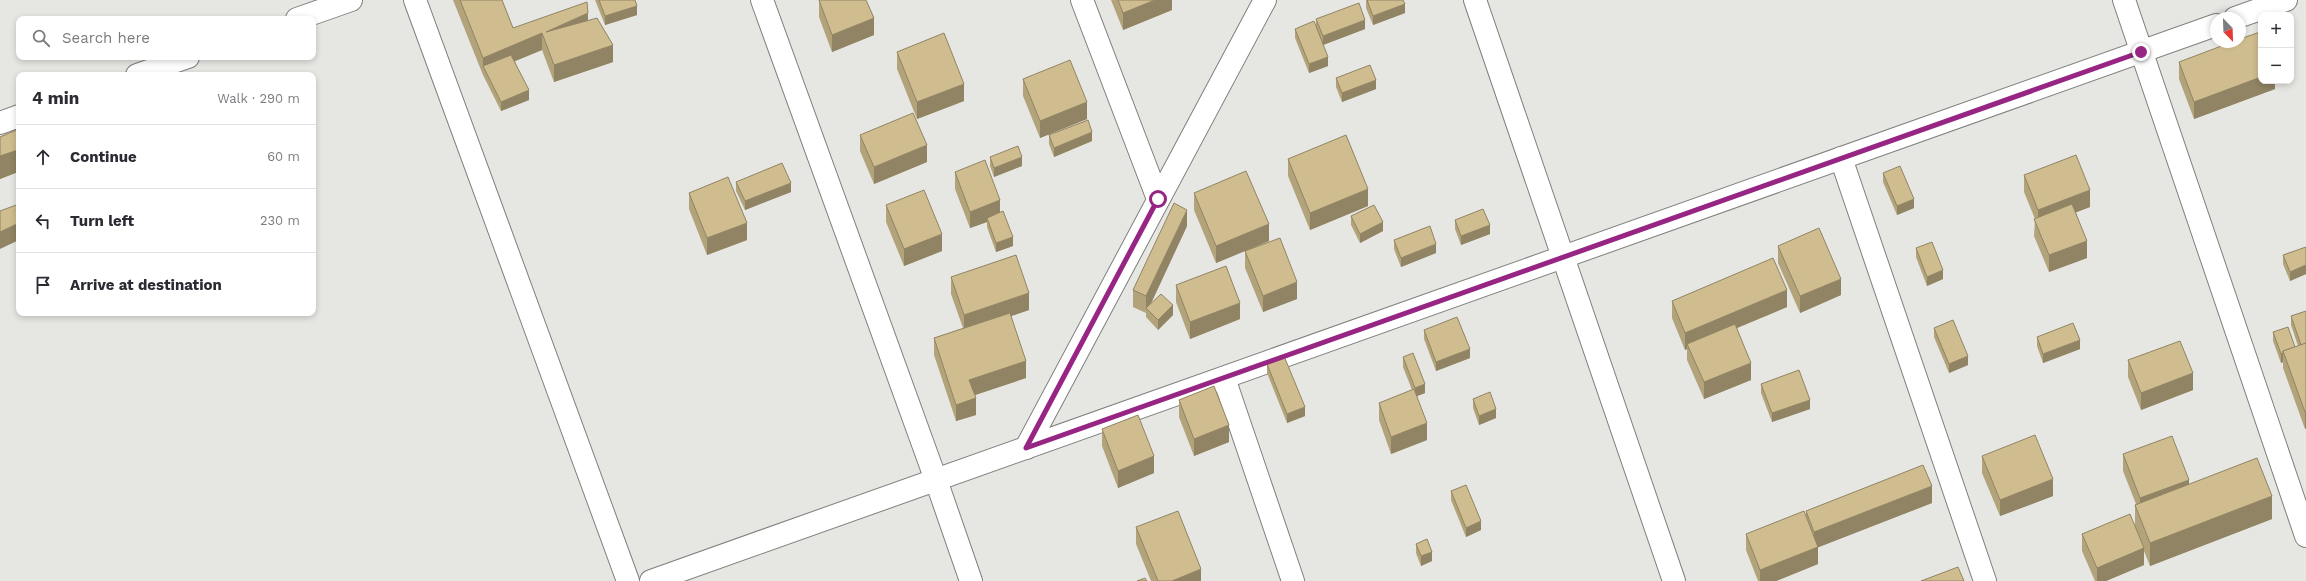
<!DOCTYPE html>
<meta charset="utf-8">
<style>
:root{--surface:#fff;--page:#f7f7f7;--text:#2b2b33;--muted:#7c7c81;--line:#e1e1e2}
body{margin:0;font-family:"Work Sans",sans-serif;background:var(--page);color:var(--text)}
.controls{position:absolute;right:12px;top:12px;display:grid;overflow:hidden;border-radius:8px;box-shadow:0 2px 6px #0003}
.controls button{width:36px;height:36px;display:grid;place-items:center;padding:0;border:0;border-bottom:1px solid var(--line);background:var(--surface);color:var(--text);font:20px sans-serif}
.compass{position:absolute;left:2210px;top:12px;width:36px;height:36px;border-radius:50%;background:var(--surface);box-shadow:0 2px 6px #0003;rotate:157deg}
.stop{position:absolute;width:12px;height:12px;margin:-9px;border:3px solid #962583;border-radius:50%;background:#fff}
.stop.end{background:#962583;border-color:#fff;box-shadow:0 1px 4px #0008}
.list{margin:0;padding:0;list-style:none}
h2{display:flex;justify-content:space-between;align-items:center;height:52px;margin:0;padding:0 16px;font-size:17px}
h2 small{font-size:13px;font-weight:400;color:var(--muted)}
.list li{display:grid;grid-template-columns:26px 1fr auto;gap:12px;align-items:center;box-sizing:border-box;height:64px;padding:0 16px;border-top:1px solid var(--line)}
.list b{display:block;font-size:15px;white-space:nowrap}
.list em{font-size:13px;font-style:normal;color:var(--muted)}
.icon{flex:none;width:22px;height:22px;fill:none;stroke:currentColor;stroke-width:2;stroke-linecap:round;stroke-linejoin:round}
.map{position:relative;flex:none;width:2306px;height:581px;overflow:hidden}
.search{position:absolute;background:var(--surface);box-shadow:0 2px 6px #0003;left:16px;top:16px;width:300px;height:44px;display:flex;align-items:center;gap:10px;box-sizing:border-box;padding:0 14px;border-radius:8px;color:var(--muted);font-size:15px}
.panel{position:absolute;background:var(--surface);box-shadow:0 2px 6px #0003;left:16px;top:72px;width:300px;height:244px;border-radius:8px}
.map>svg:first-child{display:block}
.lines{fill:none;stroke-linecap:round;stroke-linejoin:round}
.street-casing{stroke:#7f807d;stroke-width:24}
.street{stroke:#fff;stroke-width:22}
.wall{fill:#b2a37b}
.shaded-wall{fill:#918464}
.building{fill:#cfbd8f;stroke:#918464}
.route{stroke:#962583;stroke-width:5}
</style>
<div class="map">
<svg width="2306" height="581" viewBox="0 0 2306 581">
<rect width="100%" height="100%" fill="#e6e7e3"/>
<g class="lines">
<g class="street-casing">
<g id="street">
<path d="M415 0 628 581"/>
<path d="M762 0 936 480 971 581"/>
<path d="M1082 0 1158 199"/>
<path d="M1475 0 1674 581"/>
<path d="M2124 0 2306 536"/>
<path d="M2235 18 2286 0"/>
<path d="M297 19 351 0"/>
<path d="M137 75 188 57"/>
<path d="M0 123 19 116"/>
<path d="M1841 158 1985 581"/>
<path d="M1224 378 1293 581"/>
<path d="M1026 448 1265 0"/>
<path d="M651 581 2216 25"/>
</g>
</g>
<use href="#street" class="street"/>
</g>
<g class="wall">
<path d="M453 0H502L513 28 588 20 613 62 554 82 542 50 515 61 529 100 501 111 483 75Z"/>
<path d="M595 0H635L637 15 605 25Z"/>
<path d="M819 0 874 35 832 52 819 17Z"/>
<path d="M1111 0H1172V10L1123 30Z"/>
<path d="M1366 0H1403L1405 13 1373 25 1366 8Z"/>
<path d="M1316 19 1365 29 1323 45 1328 66 1309 73 1295 38V29L1316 28Z"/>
<path d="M897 52 964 101 917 119 897 69Z"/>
<path d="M2179 62 2275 81V89L2194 119 2179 79Z"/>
<path d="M1336 78 1376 89 1342 102 1336 87Z"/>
<path d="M1023 79 1087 119 1040 138 1023 96Z"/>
<path d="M19 129V174L18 172 0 179V137Z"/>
<path d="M860 135 927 162 874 184 860 151Z"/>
<path d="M1049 135 1092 141 1054 157 1049 144Z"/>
<path d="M990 157 1022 166 994 177 990 166Z"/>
<path d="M1288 159 1368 206 1310 230 1288 176Z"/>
<path d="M955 172 1000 213 1013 246 996 252 987 227V222L970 228 955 189Z"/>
<path d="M1883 173 1914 208 1897 215 1883 182Z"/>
<path d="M2024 175 2090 207 2076 212 2087 258 2049 272 2034 236 2035 219 2024 192Z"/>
<path d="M736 182 791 192 745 210 736 191Z"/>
<path d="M689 193 747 240 707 255 689 209Z"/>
<path d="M1194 193 1269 241 1216 263 1194 210Z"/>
<path d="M886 205 942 251 904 266 886 222Z"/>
<path d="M1351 216 1383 231 1360 243 1351 225Z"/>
<path d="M1455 220 1490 234 1461 245 1455 229Z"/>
<path d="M1187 226 1151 303 1173 315 1158 330 1146 317V313L1133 307V290Z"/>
<path d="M1394 240 1436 253 1401 267 1394 249Z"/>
<path d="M1778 246 1841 295 1800 313 1778 263Z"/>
<path d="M2306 247V274L2290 281 2283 264V255Z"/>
<path d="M1916 248 1943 279 1927 286 1916 257Z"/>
<path d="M1245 251 1297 299 1263 312 1245 268Z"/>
<path d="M951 277 1029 310 1011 316 1026 378 975 395 976 415 956 421 934 355V338L963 328 951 294Z"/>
<path d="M1176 285 1240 319 1190 339 1176 302Z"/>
<path d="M1672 301 1787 307 1737 328 1751 380 1704 399 1687 360V349L1685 350 1672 318Z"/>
<path d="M2306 311V428L2305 429 2283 368V362L2281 363 2273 341V332L2295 347 2298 346 2291 325V316Z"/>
<path d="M1934 328 1968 365 1949 373 1934 337Z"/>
<path d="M1424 330 1470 358 1436 371 1424 339Z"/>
<path d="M2037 337 2080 349 2043 363 2037 346Z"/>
<path d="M1403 357 1425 393 1416 396 1427 440 1391 454 1379 420V403L1412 390 1403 367Z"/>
<path d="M2128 360 2193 390 2141 410 2128 377Z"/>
<path d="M1267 364 1305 416 1287 423 1267 373Z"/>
<path d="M1761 384 1810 409 1772 422 1761 393Z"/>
<path d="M1473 399 1496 418 1479 425 1473 408Z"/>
<path d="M1179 400 1229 442 1194 456 1179 417Z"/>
<path d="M1102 429 1154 473 1118 488 1102 446Z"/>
<path d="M2123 454 2189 484 2272 519 2150 566 2144 551V565L2106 581H2095L2082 551V534L2135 527V505L2136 504 2123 471Z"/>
<path d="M1982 456 2053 496 2000 516 1982 473Z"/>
<path d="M1451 491 1481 530 1466 537 1451 500Z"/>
<path d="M1932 503 1818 547V564L1776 581H1758L1746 550V534L1806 517V511Z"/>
<path d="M1136 527 1201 581H1151L1136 544Z"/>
<path d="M1416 544 1432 561 1421 566 1416 553Z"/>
</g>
<g class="shaded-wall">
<path d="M1155 0H1172V10L1123 30V13Z"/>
<path d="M1405 4V13L1373 25V16Z"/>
<path d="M637 6V15L605 25V16Z"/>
<path d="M588 13V30L546 32Z"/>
<path d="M874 18V35L832 52V35Z"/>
<path d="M1365 20V29L1323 45V36Z"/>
<path d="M542 33V50L486 73 483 66V75V58Z"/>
<path d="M613 45V62L554 82V65Z"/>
<path d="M1328 57V66L1309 73V64Z"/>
<path d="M2261 77V81H2275V89L2194 119V102Z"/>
<path d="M1376 80V89L1342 102V93Z"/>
<path d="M964 84V101L917 119V102Z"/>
<path d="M529 90V100L501 111V102Z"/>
<path d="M1087 102V119L1040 138V121Z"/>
<path d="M1092 132V141L1054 157V148Z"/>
<path d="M927 145V162L874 184V167Z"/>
<path d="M18 150V172L0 179V156Z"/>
<path d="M1022 157V166L994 177V168Z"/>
<path d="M791 183V192L745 210V201Z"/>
<path d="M1368 189V206L1310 230V213Z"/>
<path d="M2090 190V207L2038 227V210Z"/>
<path d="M1914 199V208L1897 215V206Z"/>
<path d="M1000 200V217L987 218V222L970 228V212Z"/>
<path d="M1187 210V226L1148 310 1146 308V296Z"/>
<path d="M1383 222V231L1360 243V234Z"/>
<path d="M19 223V240L0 249V232Z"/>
<path d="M747 223V240L707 255V238Z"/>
<path d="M1269 224V241L1216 263V246Z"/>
<path d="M1490 225V234L1461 245V236Z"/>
<path d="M942 234V251L904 266V249Z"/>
<path d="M1013 237V246L996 252V243Z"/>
<path d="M2087 241V258L2049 272V255Z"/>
<path d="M1436 244V253L1401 267V258Z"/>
<path d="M2306 265V274L2290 281V272Z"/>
<path d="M1943 270V279L1927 286V277Z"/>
<path d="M1841 279V295L1800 313V296Z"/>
<path d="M1297 282V299L1263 312V296Z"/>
<path d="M1787 290V307L1689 348 1687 344V349L1685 350V333Z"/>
<path d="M1029 293V310L964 332V315Z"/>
<path d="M1240 303V319L1190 339V322Z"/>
<path d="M1173 305V315L1158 330V320Z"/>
<path d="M2080 340V349L2043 363V354Z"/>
<path d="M1470 349V358L1436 371V362Z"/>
<path d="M2283 353V362L2281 363V354Z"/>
<path d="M1968 356V365L1949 373V364Z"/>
<path d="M1026 361V378L969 397V380Z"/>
<path d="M1751 363V380L1704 399V382Z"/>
<path d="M2193 373V390L2141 410V393Z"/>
<path d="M1425 384V393L1415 397V388Z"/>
<path d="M976 398V415L956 421V405Z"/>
<path d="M1810 400V409L1772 422V413Z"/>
<path d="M1305 407V416L1287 423V414Z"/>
<path d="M1496 409V418L1479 425V416Z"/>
<path d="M2305 412H2306V428L2305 429Z"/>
<path d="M1427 423V440L1391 454V437Z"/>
<path d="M1229 425V442L1194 456V439Z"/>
<path d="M1154 456V473L1118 488V471Z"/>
<path d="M2053 479V496L2000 516V500Z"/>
<path d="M2189 480V496L2140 515V498Z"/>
<path d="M1932 486V503L1814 549V532Z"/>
<path d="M2272 496V519L2150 566V543Z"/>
<path d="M1481 521V530L1466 537V528Z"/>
<path d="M1818 547V564L1776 581H1760V570Z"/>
<path d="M2144 548V565L2106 581H2097V568Z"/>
<path d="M1432 552V561L1421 566V556Z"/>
<path d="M1201 569V581H1172Z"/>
</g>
<g class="building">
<path d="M460 0H502L513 28 587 2 588 13 546 32 597 18 613 45 554 65 542 33 483 58Z"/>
<path d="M599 0H635L637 6 605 16Z"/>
<path d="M819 0H866L874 18 832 35Z"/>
<path d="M1118 0H1155L1123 13Z"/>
<path d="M1367 0H1403L1405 4 1373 16Z"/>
<path d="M1359 3 1365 20 1323 36 1316 19Z"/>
<path d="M1314 21 1328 57 1309 64 1295 29Z"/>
<path d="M2260 32 2261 34V77L2194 102 2179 62 2232 42H2240V39Z"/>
<path d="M944 33 964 84 917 102 897 52Z"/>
<path d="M511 55 529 90 501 102 483 66Z"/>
<path d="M1070 60 1087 102 1040 121 1023 79Z"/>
<path d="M1370 65 1376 80 1342 93 1336 78Z"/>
<path d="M913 113 927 145 874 167 860 135Z"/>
<path d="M1088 120 1092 132 1054 148 1049 135Z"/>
<path d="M19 129V152L18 150 0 156V137Z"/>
<path d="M1346 135 1368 189 1310 213 1288 159Z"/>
<path d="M1018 146 1022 157 994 168 990 157Z"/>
<path d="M2076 155 2090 190 2038 210 2024 175Z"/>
<path d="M985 160 1000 200 970 212 955 172Z"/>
<path d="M782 163 791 183 745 201 736 182Z"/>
<path d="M1900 166 1914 199 1897 206 1883 173Z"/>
<path d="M1246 171 1269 224 1216 246 1194 193Z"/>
<path d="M728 177 747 223 707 238 689 193Z"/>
<path d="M924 190 942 234 904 249 886 205Z"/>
<path d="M1174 203 1187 210 1146 296 1133 290Z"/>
<path d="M19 204V223L0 232V211Z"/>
<path d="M2072 204 2087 241 2049 255 2034 219Z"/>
<path d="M1374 205 1383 222 1360 234 1351 216Z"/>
<path d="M1483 209 1490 225 1461 236 1455 220Z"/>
<path d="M1003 211 1013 237 996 243 987 218Z"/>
<path d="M1430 226 1436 244 1401 258 1394 240Z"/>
<path d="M1819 228 1841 279 1800 296 1778 246Z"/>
<path d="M1280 238 1297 282 1263 296 1245 251Z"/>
<path d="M1932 242 1943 270 1927 277 1916 248Z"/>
<path d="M2306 247V265L2290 272 2283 255Z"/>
<path d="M1016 255 1029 293 964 315 951 277Z"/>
<path d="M1773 258 1787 290 1685 333 1672 301Z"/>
<path d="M1226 266 1240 303 1190 322 1176 285Z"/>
<path d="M1161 294 1173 305 1158 320 1146 308Z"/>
<path d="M2306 311V343L2301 345 2291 316Z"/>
<path d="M1010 313 1026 361 969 380 976 398 956 405 934 338Z"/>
<path d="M1457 317 1470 349 1436 362 1424 330Z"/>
<path d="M1953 320 1968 356 1949 364 1934 328Z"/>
<path d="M2073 323 2080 340 2043 354 2037 337Z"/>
<path d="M1735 324 1751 363 1704 382 1687 344Z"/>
<path d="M2288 327 2295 347 2283 351V353L2281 354 2273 332Z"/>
<path d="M2180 341 2193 373 2141 393 2128 360Z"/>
<path d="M2306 343V412H2305L2283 351Z"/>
<path d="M1413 353 1425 384 1415 388 1403 357Z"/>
<path d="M1284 356 1305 407 1287 414 1267 364Z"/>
<path d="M1799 370 1810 400 1772 413 1761 384Z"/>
<path d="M1214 386 1229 425 1194 439 1179 400Z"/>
<path d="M1414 389 1427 423 1391 437 1379 403Z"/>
<path d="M1490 392 1496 409 1479 416 1473 399Z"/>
<path d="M1138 415 1154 456 1118 471 1102 429Z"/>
<path d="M2035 435 2053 479 2000 500 1982 456Z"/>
<path d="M2172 436 2189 480 2140 498 2123 454Z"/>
<path d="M2257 458 2272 496 2150 543 2135 505Z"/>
<path d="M1923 465 1932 486 1814 532 1806 511Z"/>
<path d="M1466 485 1481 521 1466 528 1451 491Z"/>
<path d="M1178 511 1201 569 1172 581H1158L1136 527Z"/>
<path d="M1804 511 1818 547 1760 570 1746 534Z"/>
<path d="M2130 514 2144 548 2097 568 2082 534Z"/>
<path d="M1427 539 1432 552 1421 556 1416 544Z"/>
<path d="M1958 567 1964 581H1921Z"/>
<path d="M1145 578 1147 581H1137Z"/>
</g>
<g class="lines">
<path class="route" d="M1158 199 1026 448 2141 52"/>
</g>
</svg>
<div class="controls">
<button>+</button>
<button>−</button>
</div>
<svg class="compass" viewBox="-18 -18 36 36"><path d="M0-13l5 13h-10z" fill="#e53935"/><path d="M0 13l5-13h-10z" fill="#7c7c81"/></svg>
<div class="stop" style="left:1158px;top:199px"></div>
<div class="stop end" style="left:2141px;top:52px"></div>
<div class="search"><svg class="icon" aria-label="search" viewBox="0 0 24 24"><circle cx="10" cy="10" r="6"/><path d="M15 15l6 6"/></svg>Search here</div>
<section class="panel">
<h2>4 min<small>Walk · 290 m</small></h2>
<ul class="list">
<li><svg class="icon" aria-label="ahead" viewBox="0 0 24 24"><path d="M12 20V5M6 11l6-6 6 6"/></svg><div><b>Continue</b></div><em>60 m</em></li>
<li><svg class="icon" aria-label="left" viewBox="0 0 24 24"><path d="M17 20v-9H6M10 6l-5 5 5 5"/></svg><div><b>Turn left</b></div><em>230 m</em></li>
<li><svg class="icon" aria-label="arrive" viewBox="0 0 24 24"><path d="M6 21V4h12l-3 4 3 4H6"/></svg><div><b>Arrive at destination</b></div></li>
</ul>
</section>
</div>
